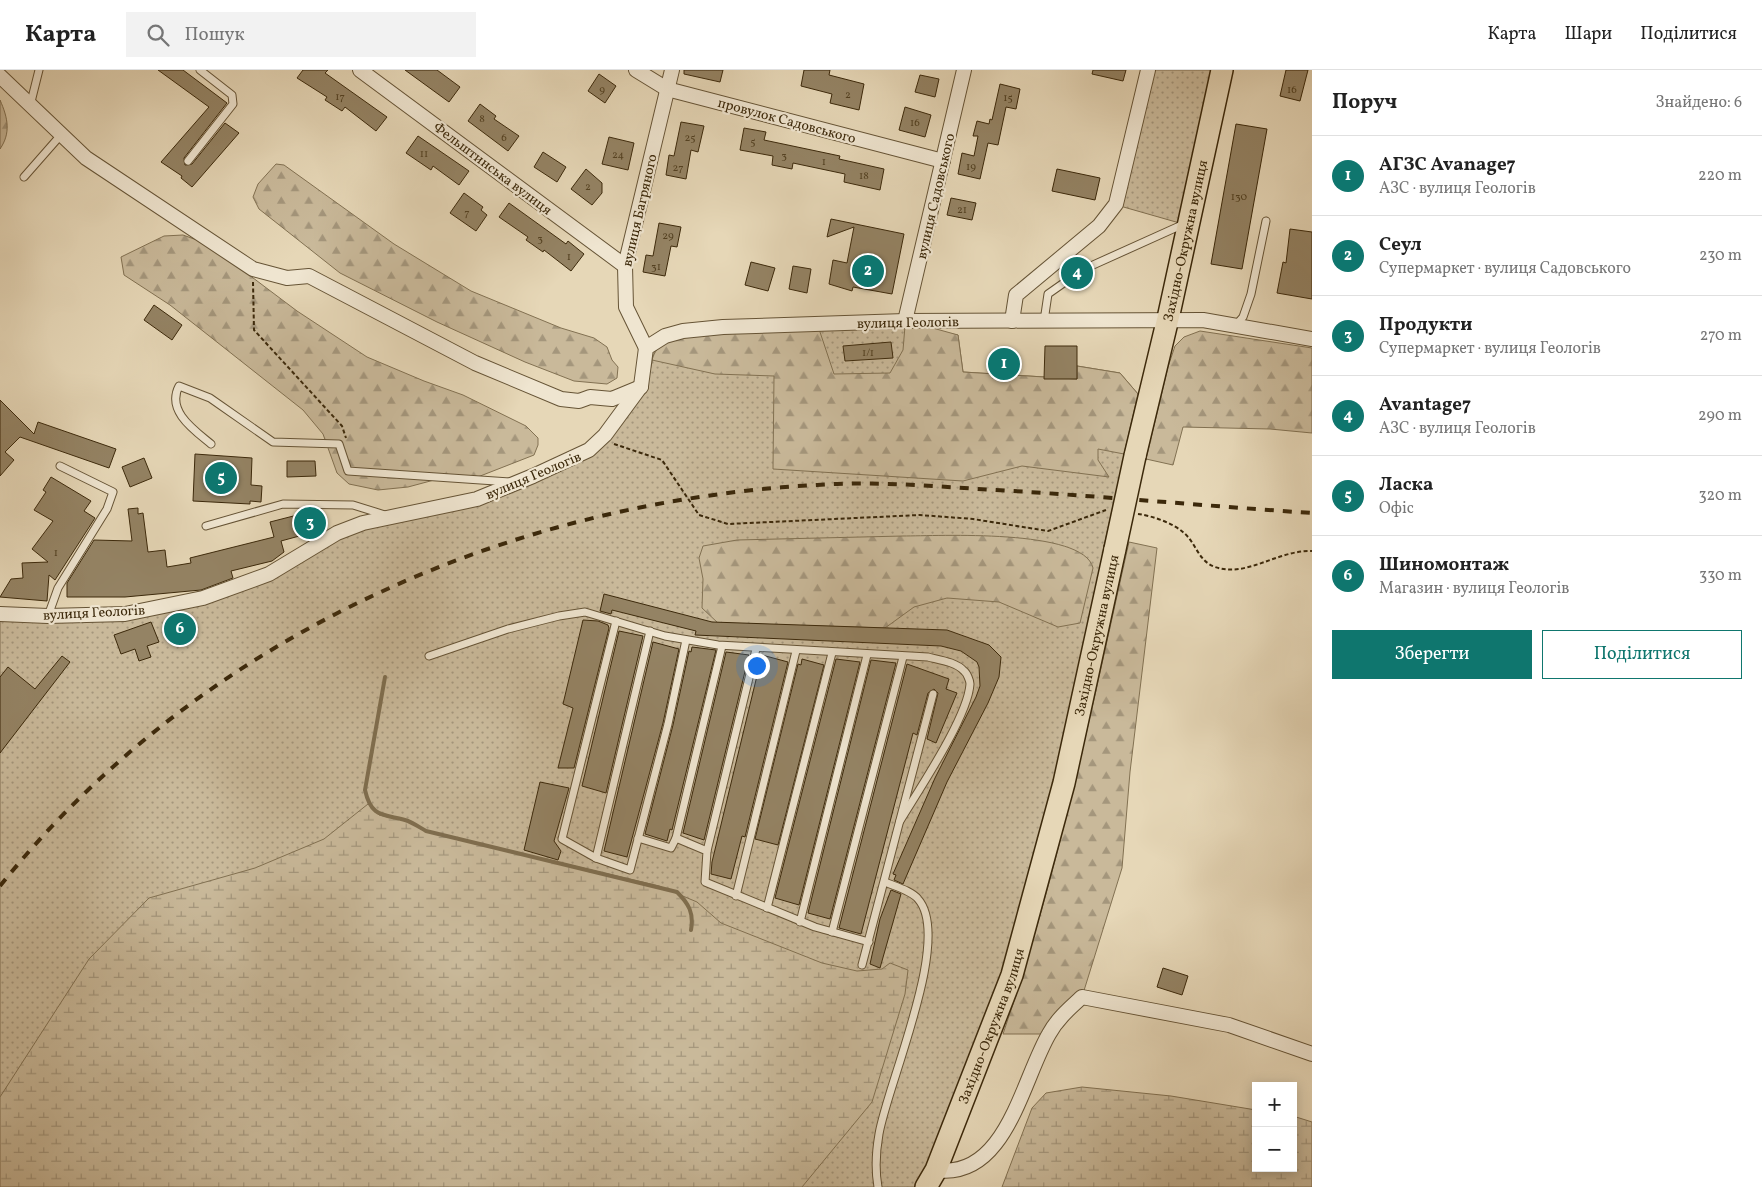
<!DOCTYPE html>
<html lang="uk">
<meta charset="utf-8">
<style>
:root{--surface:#fff;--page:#f2f2f2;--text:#222;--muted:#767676;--line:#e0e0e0;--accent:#0f766e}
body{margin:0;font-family:Vollkorn,serif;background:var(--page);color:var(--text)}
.controls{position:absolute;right:15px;bottom:15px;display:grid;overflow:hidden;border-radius:0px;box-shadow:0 2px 12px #0003}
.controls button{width:45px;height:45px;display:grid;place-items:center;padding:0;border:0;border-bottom:1px solid var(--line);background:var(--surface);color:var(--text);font:25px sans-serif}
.you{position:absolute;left:756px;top:595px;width:18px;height:18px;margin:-12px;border:4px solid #fff;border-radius:50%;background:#1a73e8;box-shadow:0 0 0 8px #1a73e833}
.badge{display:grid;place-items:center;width:32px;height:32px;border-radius:50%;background:var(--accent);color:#fff;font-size:16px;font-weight:700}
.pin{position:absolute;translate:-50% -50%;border:2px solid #fff;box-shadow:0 1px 5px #0006}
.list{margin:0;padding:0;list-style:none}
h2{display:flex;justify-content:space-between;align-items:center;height:65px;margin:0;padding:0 20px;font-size:21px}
h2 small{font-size:16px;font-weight:400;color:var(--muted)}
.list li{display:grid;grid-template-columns:32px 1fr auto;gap:15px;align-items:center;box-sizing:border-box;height:80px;padding:0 20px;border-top:1px solid var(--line)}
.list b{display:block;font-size:19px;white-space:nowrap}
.list p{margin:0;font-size:16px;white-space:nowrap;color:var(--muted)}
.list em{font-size:16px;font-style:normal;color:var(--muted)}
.actions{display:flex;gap:10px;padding:15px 20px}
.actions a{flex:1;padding:11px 0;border:1px solid var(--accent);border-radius:0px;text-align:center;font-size:18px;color:var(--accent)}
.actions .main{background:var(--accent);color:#fff}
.icon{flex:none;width:28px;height:28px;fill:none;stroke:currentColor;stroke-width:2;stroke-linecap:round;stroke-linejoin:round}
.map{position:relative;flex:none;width:1312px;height:1117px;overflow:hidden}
header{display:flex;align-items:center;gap:30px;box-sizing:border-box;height:70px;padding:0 25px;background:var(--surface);border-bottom:1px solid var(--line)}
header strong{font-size:24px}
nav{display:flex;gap:28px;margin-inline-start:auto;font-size:18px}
.search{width:350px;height:45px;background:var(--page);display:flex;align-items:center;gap:12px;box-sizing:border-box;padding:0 18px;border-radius:0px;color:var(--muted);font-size:19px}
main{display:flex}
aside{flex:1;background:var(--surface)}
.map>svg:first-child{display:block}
.grass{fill:url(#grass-dots);stroke:#827152}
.forest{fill:url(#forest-firs);stroke:#827152}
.wetland{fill:url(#wetland-marsh);stroke:#827152}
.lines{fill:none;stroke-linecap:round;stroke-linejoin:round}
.stream{stroke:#7f6e4f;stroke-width:4}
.building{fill:#948364;stroke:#3c290b}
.service-casing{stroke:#665436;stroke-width:9}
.minor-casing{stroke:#665436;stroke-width:16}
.primary-casing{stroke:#3c290b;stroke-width:24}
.path{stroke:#3c290b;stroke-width:2;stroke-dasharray:4 2.5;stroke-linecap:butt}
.service{stroke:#efe5d0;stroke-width:7}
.minor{stroke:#efe5d0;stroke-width:14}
.primary{stroke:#e6d7b7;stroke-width:21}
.rail{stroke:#3c290b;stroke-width:4;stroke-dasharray:9 9;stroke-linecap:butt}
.primary-bridge-casing{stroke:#3c290b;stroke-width:24;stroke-linecap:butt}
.primary-bridge{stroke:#e6d7b7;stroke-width:21}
.labels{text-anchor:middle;stroke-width:4.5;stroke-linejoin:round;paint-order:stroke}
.number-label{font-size:11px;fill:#524021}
.street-label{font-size:14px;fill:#3c290b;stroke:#efe5d0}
</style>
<header>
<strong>Карта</strong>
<div class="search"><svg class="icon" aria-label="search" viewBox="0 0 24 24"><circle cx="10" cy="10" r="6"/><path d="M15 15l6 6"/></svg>Пошук</div>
<nav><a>Карта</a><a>Шари</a><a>Поділитися</a></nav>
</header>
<main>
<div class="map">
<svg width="1312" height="1117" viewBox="0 0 1312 1117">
<defs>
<pattern id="grass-dots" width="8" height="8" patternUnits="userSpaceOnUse" patternTransform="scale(1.25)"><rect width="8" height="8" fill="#c9b99a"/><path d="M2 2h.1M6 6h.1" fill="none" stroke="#a4967c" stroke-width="1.8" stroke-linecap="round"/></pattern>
<pattern id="forest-firs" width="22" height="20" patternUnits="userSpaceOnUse" patternTransform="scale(1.25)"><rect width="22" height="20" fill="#c9b99a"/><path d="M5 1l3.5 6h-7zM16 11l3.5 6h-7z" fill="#a4967c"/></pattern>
<pattern id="wetland-marsh" width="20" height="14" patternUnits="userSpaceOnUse" patternTransform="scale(1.25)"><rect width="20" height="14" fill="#c9b99a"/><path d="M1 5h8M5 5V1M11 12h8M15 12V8" fill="none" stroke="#a4967c"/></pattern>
</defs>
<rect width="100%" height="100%" fill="#e6d7b7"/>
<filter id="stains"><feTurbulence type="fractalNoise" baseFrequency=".004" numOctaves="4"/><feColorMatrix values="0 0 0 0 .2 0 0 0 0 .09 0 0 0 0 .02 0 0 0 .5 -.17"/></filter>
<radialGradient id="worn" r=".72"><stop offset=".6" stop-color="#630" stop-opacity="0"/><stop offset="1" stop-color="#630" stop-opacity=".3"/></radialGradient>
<g class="grass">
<path d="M1153 0H1217L1183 154 1120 136Z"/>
<path d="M905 256 958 265 963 302 1077 309V296L1120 303 1138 324 1104 476 1084 589 1007 903 920 1117H0V549L164 542 364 458 479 434 592 384 626 348 646 318 655 279 684 266Z"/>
</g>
<g class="forest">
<path d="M0 30C8 48 11 63 0 79Z"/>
<path d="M276 94 284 95 394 174 471 221 561 258 594 268 607 277 612 290 618 297 617 308 607 314 574 311 525 292 437 252 340 203 259 139 253 127 258 114Z"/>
<path d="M183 165 208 174 297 241 367 287 424 311 463 325 526 356 538 368V375L534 385 470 410 449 406 408 417 378 420 349 414 337 403 323 364 303 340 170 235 124 205 121 187 164 166Z"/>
<path d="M905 256 929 257 958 265 963 302 1077 309V296L1120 303 1138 324 1124 384 1098 379V390L1109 407 1022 396 963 411 773 399 774 306 715 304 652 290C657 273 668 270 684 266L819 259 834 304 890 303 903 280Z"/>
<path d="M1200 261 1312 278V363L1270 359 1183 357 1173 395 1146 389 1168 297 1175 276 1184 267Z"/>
<path d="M903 466C937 466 1084 458 1093 498L1080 553 1058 557 999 532 947 528 914 537 885 558 718 553 702 538 703 509 699 488 703 476 737 470Z"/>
<path d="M1129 472 1157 478 1130 702 1122 798 1082 927 1049 964H1003C1058 804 1092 637 1129 472Z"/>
</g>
<g class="wetland">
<path d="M368 734 379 745 407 751 426 761 659 816 697 832 721 853 822 893 857 901 882 899 890 893 908 900 905 924 872 1032 802 1117H0V1027L89 889 149 828 255 798 324 769Z"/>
<path d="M1082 1017 1171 1026 1256 1040V1098H1293V1046L1312 1052V1117H1002L1032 1038 1046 1023Z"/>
</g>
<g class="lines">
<path class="stream" d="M385 607 365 720C371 747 382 744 405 750 412 752 419 757 426 761L677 822C689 834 694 843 691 860"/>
</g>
<g class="building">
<path d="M158 0H183L227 33 184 88 185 95 192 94 225 53 239 63 192 117 181 108 182 106 161 92 209 37Z"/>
<path d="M303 0H328L325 3 387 47 376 61 345 37 342 41 325 30 327 27 297 8Z"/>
<path d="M405 0H437L460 17 449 32Z"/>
<path d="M684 0H723L720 12 684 4Z"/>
<path d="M804 0H830L829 5 864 14 859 40 830 33 832 24 801 16Z"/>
<path d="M1093 0H1126L1123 11 1092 4Z"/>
<path d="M1286 0H1308L1300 31 1280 26Z"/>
<path d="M599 4 616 16 605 33 588 21Z"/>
<path d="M920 5 939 9 935 27 915 22Z"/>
<path d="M1000 14 1020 19 1016 39 1006 37 998 75 988 73 980 109 958 104 962 83 974 86 978 66H973L977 51 989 54 990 49 992 50Z"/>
<path d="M480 34 496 46 494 49 519 66 508 81 468 51Z"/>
<path d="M905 37 931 45 925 67 899 60Z"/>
<path d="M681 52 704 56 698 82 691 80 686 109 666 105 669 85 674 86Z"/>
<path d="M1236 54 1267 59 1242 199 1211 194Z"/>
<path d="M744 58 766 62 764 70 840 86 839 89 884 99 880 120 844 112 845 104 793 93 792 99 772 95 773 86 740 80Z"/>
<path d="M418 66 469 101 459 115 433 96 431 100 406 83Z"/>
<path d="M609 67 634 73 628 100 602 94Z"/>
<path d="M543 82 566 97 557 112 534 97Z"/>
<path d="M586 99 602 113V123L592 135 571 119Z"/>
<path d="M1057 99 1100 108 1095 130 1052 121Z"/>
<path d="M464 123 483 137 481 140 487 145 476 161 450 143Z"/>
<path d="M951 128 976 133 972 150 947 145Z"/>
<path d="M509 133 566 174 568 171 584 184 571 201 544 180 543 182 526 170 528 167 499 147Z"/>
<path d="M831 149 904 164 892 224 853 217 852 221 829 214 833 190 847 193 854 157 827 167Z"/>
<path d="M659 153 681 157 677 177 671 176 665 206 643 202 646 185 653 186Z"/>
<path d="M1290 159 1312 162V229L1277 223 1283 192 1286 193Z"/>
<path d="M751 192 775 198 768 221 745 215Z"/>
<path d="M793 196 811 199 807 223 789 219Z"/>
<path d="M154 235 182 255 172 270 144 250Z"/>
<path d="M891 272 893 288 845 291 843 276Z"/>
<path d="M1045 276H1077V309H1044Z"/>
<path d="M0 330 34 364 38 352 116 379 109 398 20 367 5 382 14 390 0 406Z"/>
<path d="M195 384 252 388 251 415 262 416 261 432 250 431V434L193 431Z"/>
<path d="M144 388 152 408 130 417 122 397Z"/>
<path d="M287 391H315L316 406 287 407Z"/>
<path d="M51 407 91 431 84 441 95 448 55 510 49 505 47 531 0 527 11 509 23 508 22 493 48 492 32 479 53 451 34 440 46 422 43 420Z"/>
<path d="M138 438V444L143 443 148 482 165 480 167 497 191 493 190 488 274 467 270 452 309 442 314 462 281 471 284 482 272 491 231 501 233 508 201 520 125 527H67V513L94 470 132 471 128 439Z"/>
<path d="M604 524 712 552 947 560 989 575 1001 587 999 607 988 633 947 712 903 814 894 810 896 805 893 804 935 708 976 627 980 616 979 597 977 592 961 581 941 576 695 565 696 561 612 540 611 544 600 541Z"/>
<path d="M181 548 188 567 179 571 172 551Z"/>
<path d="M583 550 598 551 608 555 609 558 574 698H558L573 638 563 634Z"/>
<path d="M151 552 159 572 147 576 151 587 139 591 135 579 121 584 114 565Z"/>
<path d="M619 561 643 566 606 723 582 716Z"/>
<path d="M653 572 679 579 663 653 627 787 604 781Z"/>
<path d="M692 577 716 580 672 760 670 759 667 771 645 764 673 655 689 581 691 582Z"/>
<path d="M726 582 749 585 704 770 683 763Z"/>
<path d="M762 585 788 592 745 767 742 766 731 809 711 804 712 792Z"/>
<path d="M62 586 70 592 0 683V607L8 597 35 619Z"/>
<path d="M802 589 824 595 778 775 755 769 798 594 801 595Z"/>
<path d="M836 589 860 592 799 835 775 828Z"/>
<path d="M871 590 896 593 830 849 808 843Z"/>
<path d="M907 594 949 609 946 619 957 623 936 673 927 669 938 623 934 619 928 623 917 665 913 663 861 864 839 858Z"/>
<path d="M540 712 569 718 554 771 561 781 558 790 524 780Z"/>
<path d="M891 820 901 824 880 898 870 894 880 849Z"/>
<path d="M1163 898 1188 906 1182 925 1157 917Z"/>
</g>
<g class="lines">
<g class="service-casing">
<g id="service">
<path d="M30 36 39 0"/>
<path d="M188 91 233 34 232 25 200 0"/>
<path d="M24 107 60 66"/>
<path d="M1082 200 1184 154"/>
<path d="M1044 251 1048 224 1075 205"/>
<path d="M1236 255 1243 247 1251 224 1266 151"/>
<path d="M211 374C194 360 166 341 179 316L210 328 273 372 339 374 348 401 510 412"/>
<path d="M206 456 283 434 353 435 385 445"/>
<path d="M48 546 58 518 107 439 113 422 60 396"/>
<path d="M616 551 562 769 596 788 630 800 668 654 686 570"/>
<path d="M429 586 508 559 559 546 585 542 665 566 718 575 928 587C940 590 956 592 964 601 967 603 970 611 970 614 968 647 918 721 900 751"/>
<path d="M638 768 671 778 676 768 707 781 705 812 815 857 869 872"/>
<path d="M676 768 722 576"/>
<path d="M707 781 756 579"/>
<path d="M596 788 650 561"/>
<path d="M736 826 796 581"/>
<path d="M767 838 832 583"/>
<path d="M800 852 867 585"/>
<path d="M832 862 903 587"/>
<path d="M862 895 933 624"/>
<path d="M878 1117C875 1100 876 1081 879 1064 887 1015 953 868 918 829 912 821 894 816 885 812"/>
</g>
</g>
<g class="minor-casing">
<g id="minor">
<path d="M360 0 625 196"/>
<path d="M636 0 667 19 943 91"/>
<path d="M0 6 86 88 253 199 287 208 309 206 475 293 561 329 579 331 590 327 612 329 641 317"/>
<path d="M905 251 964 0"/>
<path d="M1012 251 1016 225 1099 156 1116 134 1148 0"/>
<path d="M646 278 626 237 625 196 672 0"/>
<path d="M0 544 48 546 125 544 203 528 269 504 337 463 363 453 477 429 533 406 589 380 605 365 641 316 646 278 665 266 683 261 723 257 905 251 1203 250 1312 269"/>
<path d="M936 1100C1006 1110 1022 1010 1049 964 1057 949 1070 938 1082 927L1229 955 1312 984"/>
</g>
</g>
<g class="primary-casing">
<g id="primary">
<path id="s1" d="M1135 386 1169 244 1222 0"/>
<path id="s2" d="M926 1117 936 1100 1012 905 1064 713 1115 479"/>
</g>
</g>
<g class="path">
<path d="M253 212 254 260 342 356 346 368"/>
<path d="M614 374 662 390 699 445 728 454 920 445 973 449 1048 461 1106 440"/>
<path d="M1138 444C1153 446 1173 453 1184 463 1196 473 1198 491 1215 497 1247 508 1277 480 1312 481"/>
</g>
<use href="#service" class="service"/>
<use href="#minor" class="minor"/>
<use href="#primary" class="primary"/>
<path class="rail" d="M0 816C202 564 517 426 837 414 890 412 943 417 996 420 1101 426 1206 436 1312 443"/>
<g class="primary-bridge-casing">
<path id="primary-bridge" d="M1115 479 1135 386"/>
</g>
<use href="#primary-bridge" class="primary-bridge"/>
</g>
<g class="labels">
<g class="number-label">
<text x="602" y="23">9</text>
<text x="1292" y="23">16</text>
<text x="848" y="28">2</text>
<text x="340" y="30">17</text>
<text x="1008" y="31">15</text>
<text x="482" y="52">8</text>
<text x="915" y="56">16</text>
<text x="504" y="71">6</text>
<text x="690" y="71">25</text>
<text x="753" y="75">5</text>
<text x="424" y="87">11</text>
<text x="618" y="88">24</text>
<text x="784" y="89">3</text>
<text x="824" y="95">1</text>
<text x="971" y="100">19</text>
<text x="678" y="101">27</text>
<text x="864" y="109">18</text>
<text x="588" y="120">2</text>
<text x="1239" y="130">130</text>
<text x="962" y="143">21</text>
<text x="467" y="146">7</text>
<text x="668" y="169">29</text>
<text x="540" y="172">3</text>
<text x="569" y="190">1</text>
<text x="656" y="200">31</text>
<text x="868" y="286">1/1</text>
<text x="56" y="486">1</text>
</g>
<g class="street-label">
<text transform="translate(787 50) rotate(15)" y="5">провулок Садовського</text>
<text transform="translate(493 98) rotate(37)" y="5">Фельштинська вулиця</text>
<text transform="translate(935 126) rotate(-77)" y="5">вулиця Садовського</text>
<text transform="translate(639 140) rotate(-77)" y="5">вулиця Багряного</text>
<text dy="5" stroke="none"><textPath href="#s1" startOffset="221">Західно-Окружна вулиця</textPath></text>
<text transform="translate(908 252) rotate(-1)" y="5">вулиця Геологів</text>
<text transform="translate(533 405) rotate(-23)" y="5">вулиця Геологів</text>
<text transform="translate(94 542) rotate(-3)" y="5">вулиця Геологів</text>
<text dy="5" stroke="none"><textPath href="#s2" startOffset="579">Західно-Окружна вулиця</textPath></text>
<text dy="5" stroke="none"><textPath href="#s2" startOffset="174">Західно-Окружна вулиця</textPath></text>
</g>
</g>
<rect width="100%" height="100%" filter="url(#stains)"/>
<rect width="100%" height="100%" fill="url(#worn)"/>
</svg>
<div class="controls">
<button>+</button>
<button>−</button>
</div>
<div class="you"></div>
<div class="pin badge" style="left:1004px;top:294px">1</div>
<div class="pin badge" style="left:868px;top:201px">2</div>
<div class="pin badge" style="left:310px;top:453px">3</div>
<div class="pin badge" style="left:1077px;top:203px">4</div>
<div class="pin badge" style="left:221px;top:408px">5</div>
<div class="pin badge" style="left:180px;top:559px">6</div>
</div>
<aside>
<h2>Поруч<small>Знайдено: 6</small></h2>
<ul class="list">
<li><span class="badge">1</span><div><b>АГЗС Avanage7</b><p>АЗС · вулиця Геологів</p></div><em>220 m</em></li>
<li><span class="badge">2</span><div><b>Сеул</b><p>Супермаркет · вулиця Садовського</p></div><em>230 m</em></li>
<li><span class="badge">3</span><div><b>Продукти</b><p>Супермаркет · вулиця Геологів</p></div><em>270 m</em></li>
<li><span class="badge">4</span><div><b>Avantage7</b><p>АЗС · вулиця Геологів</p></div><em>290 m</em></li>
<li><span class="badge">5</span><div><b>Ласка</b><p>Офіс</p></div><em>320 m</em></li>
<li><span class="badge">6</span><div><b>Шиномонтаж</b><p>Магазин · вулиця Геологів</p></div><em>330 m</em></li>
</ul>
<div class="actions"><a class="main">Зберегти</a><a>Поділитися</a></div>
</aside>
</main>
